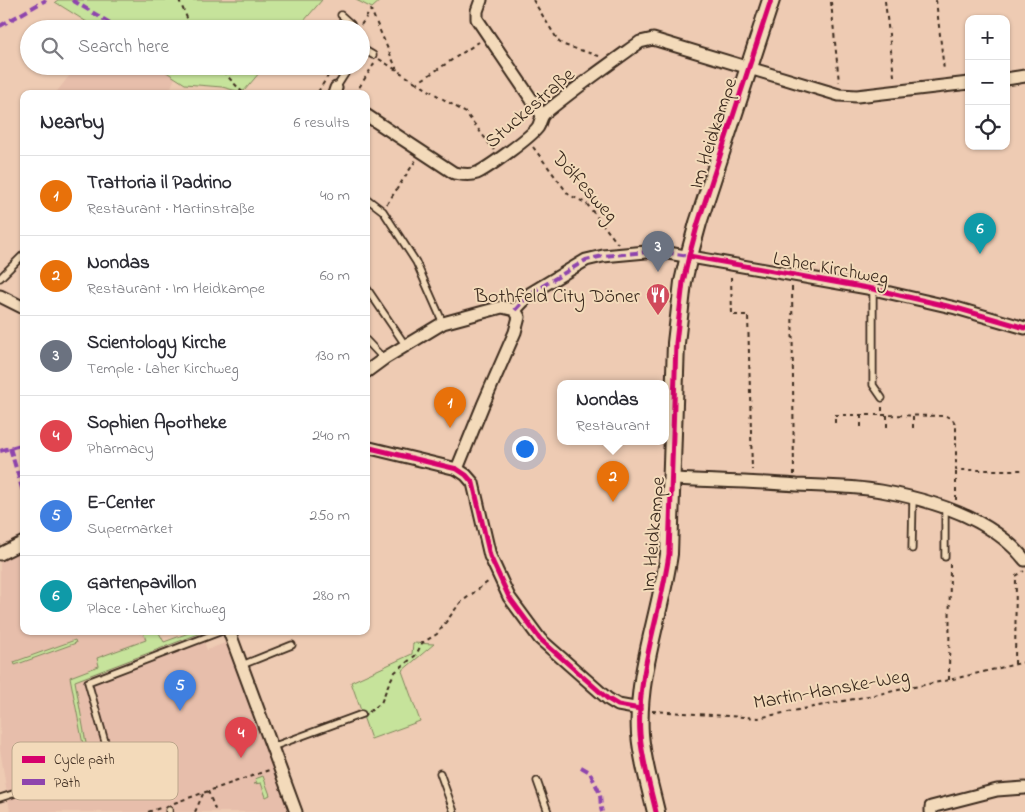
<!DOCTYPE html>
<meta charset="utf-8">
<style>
:root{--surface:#fff;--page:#f7f7f7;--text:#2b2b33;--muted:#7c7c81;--line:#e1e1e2;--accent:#d1495b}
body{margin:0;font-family:"Indie Flower",sans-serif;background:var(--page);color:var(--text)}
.controls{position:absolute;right:15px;top:15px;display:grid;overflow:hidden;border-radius:10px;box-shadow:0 1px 4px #0004}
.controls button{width:45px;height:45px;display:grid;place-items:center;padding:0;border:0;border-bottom:1px solid var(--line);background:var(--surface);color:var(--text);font:25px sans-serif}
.you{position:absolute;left:524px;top:448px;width:18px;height:18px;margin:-12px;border:4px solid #fff;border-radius:50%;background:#1a73e8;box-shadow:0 0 0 8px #1a73e833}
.badge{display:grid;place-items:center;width:32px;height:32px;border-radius:50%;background:var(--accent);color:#fff;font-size:16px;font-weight:700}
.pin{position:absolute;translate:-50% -41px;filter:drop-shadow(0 1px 2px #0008)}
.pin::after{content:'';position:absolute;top:26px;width:18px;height:15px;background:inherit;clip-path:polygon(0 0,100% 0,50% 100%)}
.popup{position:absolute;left:557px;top:380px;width:112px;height:65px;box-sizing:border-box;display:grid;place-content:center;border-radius:10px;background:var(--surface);filter:drop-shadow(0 1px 4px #0005);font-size:16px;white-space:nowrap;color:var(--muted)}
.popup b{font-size:19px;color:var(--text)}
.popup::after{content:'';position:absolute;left:50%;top:100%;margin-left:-10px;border:10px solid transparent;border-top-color:var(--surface)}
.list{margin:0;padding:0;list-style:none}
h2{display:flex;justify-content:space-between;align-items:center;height:65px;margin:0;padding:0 20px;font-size:21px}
h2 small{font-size:16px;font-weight:400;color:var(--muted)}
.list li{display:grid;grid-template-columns:32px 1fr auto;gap:15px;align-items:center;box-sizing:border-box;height:80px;padding:0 20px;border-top:1px solid var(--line)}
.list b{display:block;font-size:19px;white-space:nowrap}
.list p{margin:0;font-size:16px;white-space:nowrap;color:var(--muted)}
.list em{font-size:16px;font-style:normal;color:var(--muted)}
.icon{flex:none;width:28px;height:28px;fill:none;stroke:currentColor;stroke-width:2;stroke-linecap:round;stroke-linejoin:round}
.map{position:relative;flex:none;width:1025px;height:812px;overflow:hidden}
.search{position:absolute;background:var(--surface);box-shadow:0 1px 4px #0004;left:20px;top:20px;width:350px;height:55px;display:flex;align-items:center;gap:12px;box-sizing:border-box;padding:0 18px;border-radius:28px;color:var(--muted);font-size:19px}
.panel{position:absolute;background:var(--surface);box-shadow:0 1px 4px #0004;left:20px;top:90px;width:350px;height:545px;border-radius:10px}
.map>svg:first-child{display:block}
.built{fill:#e7beab}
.green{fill:#c6e39b;stroke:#80865c}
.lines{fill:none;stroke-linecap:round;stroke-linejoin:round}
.lane-casing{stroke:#3b2a1e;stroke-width:9}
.street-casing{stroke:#3b2a1e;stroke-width:15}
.secondary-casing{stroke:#3b2a1e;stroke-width:20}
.path{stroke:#3b2a1e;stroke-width:2;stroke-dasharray:4 4;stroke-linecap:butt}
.lane{stroke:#f3daba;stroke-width:5.5}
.street{stroke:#f3daba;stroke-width:11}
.secondary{stroke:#f3daba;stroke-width:16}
.quiet{stroke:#8e44ad;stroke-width:4;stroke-dasharray:8 4;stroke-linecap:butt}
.cycleway-casing{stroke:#f3daba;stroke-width:8}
.cycleway{stroke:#d6006c;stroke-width:5}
.labels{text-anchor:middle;stroke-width:4;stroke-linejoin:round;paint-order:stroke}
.street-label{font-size:20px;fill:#3b2a1e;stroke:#f3daba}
.poi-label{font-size:20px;fill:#3b2a1e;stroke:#f3daba;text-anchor:end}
.key{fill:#f3daba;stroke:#bca58b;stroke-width:1}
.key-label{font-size:14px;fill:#3b2a1e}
</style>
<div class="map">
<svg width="1025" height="812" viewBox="0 0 1025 812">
<rect width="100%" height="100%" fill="#eecbb3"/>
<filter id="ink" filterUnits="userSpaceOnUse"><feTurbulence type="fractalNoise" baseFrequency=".02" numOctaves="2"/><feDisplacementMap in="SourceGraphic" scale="10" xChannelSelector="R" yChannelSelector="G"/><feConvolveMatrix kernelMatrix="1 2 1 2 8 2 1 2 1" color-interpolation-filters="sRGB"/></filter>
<g filter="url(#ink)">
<g class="built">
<path d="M77 66H157L175 78 168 94H55Z"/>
<path d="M24 545V631H158L164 642 194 631H200L207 650 230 641 293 812H10L0 749V556Z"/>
</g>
<g class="green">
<path d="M58 0H322L297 29H98L55 2Z"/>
<path d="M356 0H381L372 8Z"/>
<path d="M157 66H265L244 91H237L222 87 185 84Z"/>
<path d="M139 631H158L164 642 194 631H200L201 633 75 681 89 760V766L9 792 87 765 70 677 99 666 97 658 146 640 143 632 139 633Z"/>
<path d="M75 640 76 643 15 665 14 662Z"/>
<path d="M413 643 434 644 402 671 420 721 371 739 351 682 412 654Z"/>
<path d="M263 776 270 795 266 797 261 783 254 784 257 783 255 779Z"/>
</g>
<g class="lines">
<g class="lane-casing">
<g id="lane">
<path d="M341 15 351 24 353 29"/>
<path d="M361 48 373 55"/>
<path d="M336 88 350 66"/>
<path d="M366 198 383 211 416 262 443 323"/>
<path d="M0 278 24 254"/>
<path d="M366 287 406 346"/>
<path d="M873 289V385L882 398"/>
<path d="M366 340 384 359"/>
<path d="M912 549 913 498"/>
<path d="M945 557V509"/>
<path d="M242 665 292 645"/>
<path d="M272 747 362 714"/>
<path d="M440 773 454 812"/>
<path d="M537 781 548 812"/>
<path d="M0 798 111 763 88 682 222 631"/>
<path d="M169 812V810"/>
</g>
</g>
<g class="street-casing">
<g id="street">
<path d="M481 0 477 11V19L542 115"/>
<path d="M1006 79 1025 76"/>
<path d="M334 94 336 88"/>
<path d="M366 115 454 173C462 174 469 176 477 173 488 168 531 137 538 127 541 122 540 117 545 113 575 88 608 65 640 42L653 39 839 95 857 96 969 83"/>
<path d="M0 296 24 308"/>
<path d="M515 310 531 293 586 260 603 256 657 251 873 289 956 308 1025 328"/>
<path d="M366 372 385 358 443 323 502 307 515 310"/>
<path d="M366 447 457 469 466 475 473 483 490 556 509 597 540 639 608 699 618 705 640 709"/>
<path d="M457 469 483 405 515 332 519 317 515 310"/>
<path d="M672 479C714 481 756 482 797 485 825 486 854 486 881 491 932 500 992 518 1025 560"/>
<path d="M0 554 24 542"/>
<path d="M229 631 296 812"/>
<path d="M931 812V807L997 790 1025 788"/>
</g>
</g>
<g class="secondary-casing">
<path id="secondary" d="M656 812C650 786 642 760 640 734 636 674 661 613 669 554L676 343 683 282 689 256 698 223 771 0"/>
</g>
<g class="path">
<path d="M179 0 192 29"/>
<path d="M533 0 559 42 564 45 602 57"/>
<path d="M936 0 944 70"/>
<path d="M885 1 894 76"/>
<path d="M831 2 839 82"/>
<path d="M361 25 371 10 397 70"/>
<path d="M479 42 417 83 466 113 494 150"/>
<path d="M379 59 417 83"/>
<path d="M218 66 244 94"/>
<path d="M318 92 334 66"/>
<path d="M355 94 374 64"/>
<path d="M533 147 569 195 586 203 618 244"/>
<path d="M387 204 416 160"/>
<path d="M731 277 732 315H748L752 470"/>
<path d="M792 287 794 475"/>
<path d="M882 407V415L946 416 953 420 956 426V470H1025"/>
<path d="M861 415V428"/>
<path d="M887 415V428"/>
<path d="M913 416V428"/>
<path d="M835 423V415H882"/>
<path d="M956 500V470"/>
<path d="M1015 664 1016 576 1024 571"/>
<path d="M949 680 950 563"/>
<path d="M652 711 758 718 949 680 1025 662"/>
<path d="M369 712 381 703 389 683 395 672 416 655 422 643 437 634 460 603 489 581"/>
<path d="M208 791 216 812"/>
<path d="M174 803 269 770"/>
<path d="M148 812 160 808"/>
<path d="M195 812 203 794"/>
</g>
<use href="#lane" class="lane"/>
<use href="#street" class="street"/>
<use href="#secondary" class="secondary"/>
<g class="quiet">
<path d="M72 0 120 29"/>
<path d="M0 26 46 0"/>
<path d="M182 66 184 68 189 66"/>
<path d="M515 310 531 293 586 260 603 256 657 251 689 256"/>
<path d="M10 448 24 495"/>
<path d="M0 451 24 444"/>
<path d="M581 767 590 772C593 781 598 787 600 795 601 801 600 806 602 812"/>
</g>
<g class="cycleway-casing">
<g id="cycleway">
<path d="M689 256 873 289 956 308 1025 328"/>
<path d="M366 447 457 469 466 475 473 483 490 556 509 597 540 639 608 699 618 705 640 709"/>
<path d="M656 812C650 786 642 760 640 734 636 674 661 613 669 554L676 343 683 282 689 256 698 223 771 0"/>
</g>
</g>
<use href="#cycleway" class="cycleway"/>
</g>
</g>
<defs>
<g id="restaurant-pin" transform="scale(1.25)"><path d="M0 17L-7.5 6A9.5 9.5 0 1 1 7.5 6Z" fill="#d1495b" stroke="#f3daba"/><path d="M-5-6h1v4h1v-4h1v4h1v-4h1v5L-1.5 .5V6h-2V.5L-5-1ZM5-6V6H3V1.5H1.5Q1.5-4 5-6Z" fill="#fff"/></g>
</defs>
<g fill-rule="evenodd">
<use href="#restaurant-pin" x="658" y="295"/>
</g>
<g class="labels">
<g class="street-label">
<text transform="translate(529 107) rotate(-41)" y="7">Stuckestraße</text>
<text transform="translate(712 133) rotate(-72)" y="7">Im Heidkampe</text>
<text transform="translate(586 186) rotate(48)" y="7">Dölfesweg</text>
<text transform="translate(831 267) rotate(10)" y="7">Laher Kirchweg</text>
<text transform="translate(652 534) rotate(-85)" y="7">Im Heidkampe</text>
<text transform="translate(831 688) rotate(-10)" y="7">Martin-Hanske-Weg</text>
</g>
<g class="poi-label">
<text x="640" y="302">Bothfeld City Döner</text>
</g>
</g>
<rect x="12" y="742" width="166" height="58" rx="8" class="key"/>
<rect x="22" y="756" width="23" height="7" fill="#d6006c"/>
<rect x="22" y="779" width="23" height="6" fill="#8e44ad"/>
<g class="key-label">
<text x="54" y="764">Cycle path</text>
<text x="54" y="787">Path</text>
</g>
</svg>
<div class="controls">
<button>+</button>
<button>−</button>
<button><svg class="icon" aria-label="locate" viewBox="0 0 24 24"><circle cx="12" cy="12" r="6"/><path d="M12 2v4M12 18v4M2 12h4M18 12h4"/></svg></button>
</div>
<div class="you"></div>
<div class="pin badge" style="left:450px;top:428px;background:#e8710a">1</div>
<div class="pin badge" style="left:613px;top:502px;background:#e8710a">2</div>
<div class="popup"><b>Nondas</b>Restaurant</div>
<div class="pin badge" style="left:658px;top:272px;background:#6b7280">3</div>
<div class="pin badge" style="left:241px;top:758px;background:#e0444e">4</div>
<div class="pin badge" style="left:180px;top:711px;background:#3f7fe0">5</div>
<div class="pin badge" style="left:980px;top:254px;background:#0f9aa8">6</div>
<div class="search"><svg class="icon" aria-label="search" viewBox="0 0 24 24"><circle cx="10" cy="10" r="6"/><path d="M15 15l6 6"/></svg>Search here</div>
<section class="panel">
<h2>Nearby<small>6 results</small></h2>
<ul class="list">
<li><span class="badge" style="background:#e8710a">1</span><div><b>Trattoria il Padrino</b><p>Restaurant · Martinstraße</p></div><em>40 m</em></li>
<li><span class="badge" style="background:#e8710a">2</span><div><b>Nondas</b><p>Restaurant · Im Heidkampe</p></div><em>60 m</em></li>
<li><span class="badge" style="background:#6b7280">3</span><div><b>Scientology Kirche</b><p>Temple · Laher Kirchweg</p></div><em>130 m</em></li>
<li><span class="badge" style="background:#e0444e">4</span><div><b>Sophien Apotheke</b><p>Pharmacy</p></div><em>240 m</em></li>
<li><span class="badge" style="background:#3f7fe0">5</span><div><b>E-Center</b><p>Supermarket</p></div><em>250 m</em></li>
<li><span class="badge" style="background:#0f9aa8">6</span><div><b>Gartenpavillon</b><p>Place · Laher Kirchweg</p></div><em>280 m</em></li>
</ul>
</section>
</div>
